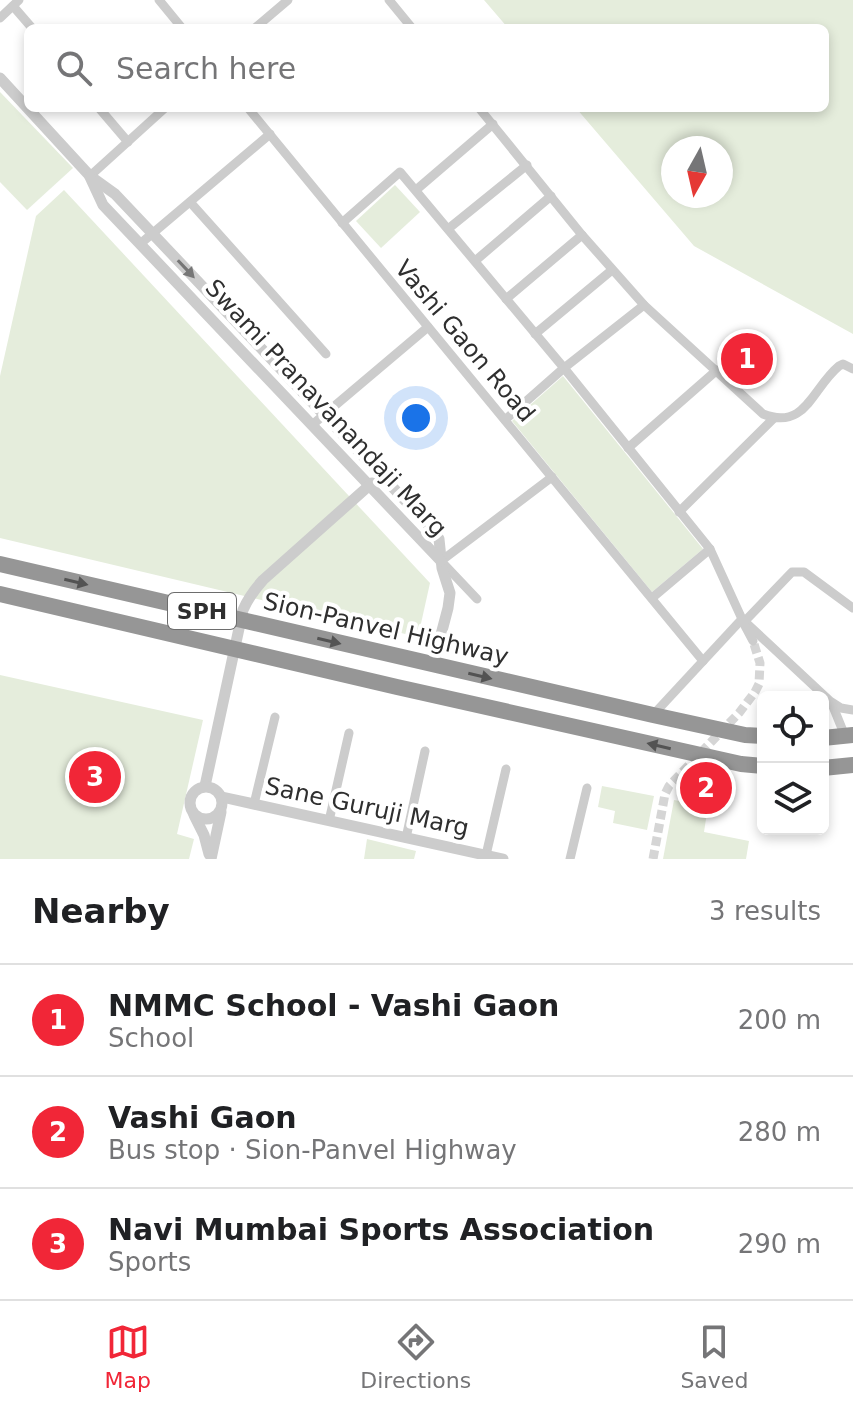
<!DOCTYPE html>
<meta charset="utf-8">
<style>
:root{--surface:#fff;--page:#f6f6f6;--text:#202124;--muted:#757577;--line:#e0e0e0;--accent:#f12637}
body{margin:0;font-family:"DejaVu Sans",sans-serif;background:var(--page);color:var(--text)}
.controls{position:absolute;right:24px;bottom:24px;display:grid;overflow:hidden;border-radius:12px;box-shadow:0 4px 12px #0003}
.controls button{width:72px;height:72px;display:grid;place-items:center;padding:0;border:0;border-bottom:2px solid var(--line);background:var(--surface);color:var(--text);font:40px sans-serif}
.compass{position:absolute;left:661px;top:136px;width:72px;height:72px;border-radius:50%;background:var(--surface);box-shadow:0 4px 12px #0003;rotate:188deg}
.you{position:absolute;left:416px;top:418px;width:28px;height:28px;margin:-20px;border:6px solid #fff;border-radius:50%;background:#1a73e8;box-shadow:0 0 0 12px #1a73e833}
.badge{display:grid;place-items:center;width:52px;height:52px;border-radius:50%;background:var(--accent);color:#fff;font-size:26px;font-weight:700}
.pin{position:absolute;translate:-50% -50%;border:4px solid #fff;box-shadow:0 2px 8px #0006}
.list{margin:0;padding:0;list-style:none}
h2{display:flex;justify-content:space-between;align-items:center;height:104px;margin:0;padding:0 32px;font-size:34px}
h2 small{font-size:26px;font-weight:400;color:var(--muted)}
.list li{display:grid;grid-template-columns:52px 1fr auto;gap:24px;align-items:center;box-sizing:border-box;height:112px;padding:0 32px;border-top:2px solid var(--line)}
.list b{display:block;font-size:30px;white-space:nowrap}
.list p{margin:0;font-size:26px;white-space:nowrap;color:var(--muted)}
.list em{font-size:26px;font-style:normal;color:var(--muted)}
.icon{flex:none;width:44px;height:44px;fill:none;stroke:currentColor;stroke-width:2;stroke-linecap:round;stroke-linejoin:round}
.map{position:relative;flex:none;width:853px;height:859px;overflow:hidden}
.search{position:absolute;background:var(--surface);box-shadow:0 4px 12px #0003;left:24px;right:24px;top:24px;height:88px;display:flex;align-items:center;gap:20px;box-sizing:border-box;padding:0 28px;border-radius:12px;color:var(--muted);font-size:30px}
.sheet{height:440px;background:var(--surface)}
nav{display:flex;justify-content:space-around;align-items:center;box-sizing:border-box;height:112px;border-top:2px solid var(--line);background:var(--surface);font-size:22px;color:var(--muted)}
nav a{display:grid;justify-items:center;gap:4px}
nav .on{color:var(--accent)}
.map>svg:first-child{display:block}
.green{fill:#e5eddc;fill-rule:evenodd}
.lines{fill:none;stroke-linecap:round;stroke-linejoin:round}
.minor-tunnel{stroke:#d5d5d5;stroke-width:9;stroke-dasharray:9 4.5;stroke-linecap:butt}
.minor{stroke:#ccc;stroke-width:9}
.tertiary{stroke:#ccc;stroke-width:11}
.motorway{stroke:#969696;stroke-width:16}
.oneway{fill:#767676}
.oneway2{fill:#535353}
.labels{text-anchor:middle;stroke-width:8;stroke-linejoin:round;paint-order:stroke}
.shield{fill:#fff;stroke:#6d6d6d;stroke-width:2}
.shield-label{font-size:22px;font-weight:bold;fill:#2f2f2f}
.street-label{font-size:24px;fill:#2f2f2f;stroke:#fff}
</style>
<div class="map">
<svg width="853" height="859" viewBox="0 0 853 859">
<rect width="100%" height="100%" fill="#fff"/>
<g class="green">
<path d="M484 0H853V334L694 246 576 108H825V28H508ZM673 148H721V196H673Z"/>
<path d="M0 92 73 168 27 210 0 182Z"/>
<path d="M395 185 420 212 381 248 356 221Z"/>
<path d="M64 190 430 583 418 637 0 538V376L36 216Z"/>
<path d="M563 376 703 549 652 592 512 421Z"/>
<path d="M0 675 203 720 177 834 194 839 189 859H0Z"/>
<path d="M602 786 654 796 647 830 613 823 615 811 598 807Z"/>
<path d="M674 800 708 806 704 832 749 841 746 859H663Z"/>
<path d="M367 839 416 851 414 859H364Z"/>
</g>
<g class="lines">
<path class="minor-tunnel" d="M653 859 665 794 669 786 739 713 755 692 759 684 760 663 753 641"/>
<g class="minor">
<path d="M159 0 182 28"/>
<path d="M389 0 412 28"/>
<path d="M13 6 32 28"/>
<path d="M0 18 19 0"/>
<path d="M255 28 288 0"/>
<path d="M99 108 128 142"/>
<path d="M248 108 703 661"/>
<path d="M479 108 582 235 644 305 763 414C806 431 812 388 839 366L843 364 853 369"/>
<path d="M90 176 165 108"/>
<path d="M416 190 493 124"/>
<path d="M190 202 326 354"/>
<path d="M342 223 400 172 564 368 710 549"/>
<path d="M448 229 527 165"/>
<path d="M140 244 270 134"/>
<path d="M475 261 551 196"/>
<path d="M506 299 582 235"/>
<path d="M535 334 612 270"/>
<path d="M505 420 564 368 644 305"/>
<path d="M312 425 428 327"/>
<path d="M628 448 717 370"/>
<path d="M679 512 774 418"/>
<path d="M652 598 710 549 742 619 830 701 841 708 853 710"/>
<path d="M477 599 441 561 552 477"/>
<path d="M744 622 792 572H804L853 608"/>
<path d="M745 626 753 641"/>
<path d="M832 704 845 736"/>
<path d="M653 715 742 619"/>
<path d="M254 804 275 717"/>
<path d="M329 821 349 733"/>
<path d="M406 838 425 751"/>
<path d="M486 855 506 769"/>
<path d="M570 859 587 788"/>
</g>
<g class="tertiary">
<path d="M0 78 90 176 115 194 435 532 439 539 442 568 450 593 448 608 433 665"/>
<path d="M90 177 103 205 441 561"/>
<path d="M205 786 243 610C248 598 254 590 263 580L372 483"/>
<circle cx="206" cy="803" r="16"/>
<path d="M222 797 503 859"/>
<path d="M194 815 204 835 209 854"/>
<path d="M211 859 221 812"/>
</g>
<g class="motorway">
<path d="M0 564 653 715 745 735 763 736"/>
<path d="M0 594 397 687 741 764 763 766"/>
<path d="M823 738 853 735"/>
<path d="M823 768 853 765"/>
</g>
</g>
<defs><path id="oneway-solid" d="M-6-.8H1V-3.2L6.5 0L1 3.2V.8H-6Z" transform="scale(2)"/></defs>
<use class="oneway" href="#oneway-solid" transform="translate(186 269) rotate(47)"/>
<g class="oneway2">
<use href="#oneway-solid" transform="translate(76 582) rotate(13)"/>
<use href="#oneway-solid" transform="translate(329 641) rotate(13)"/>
<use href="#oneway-solid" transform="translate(480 676) rotate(13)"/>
<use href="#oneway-solid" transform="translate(659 746) rotate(-167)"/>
</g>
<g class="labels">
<rect class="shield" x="168" y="593" width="68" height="36" rx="6"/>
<g class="shield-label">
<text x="202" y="619">SPH</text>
</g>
<g class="street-label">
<text transform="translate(465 341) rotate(50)" y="8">Vashi Gaon Road</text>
<text transform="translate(326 408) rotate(47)" y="8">Swami Pranavanandaji Marg</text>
<text transform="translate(386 629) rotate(13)" y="8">Sion-Panvel Highway</text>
<text transform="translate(367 807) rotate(12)" y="8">Sane Guruji Marg</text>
</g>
</g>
</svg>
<div class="controls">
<button><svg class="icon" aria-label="locate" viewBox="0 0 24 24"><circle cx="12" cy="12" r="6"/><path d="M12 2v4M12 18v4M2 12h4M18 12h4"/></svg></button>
<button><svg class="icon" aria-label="layers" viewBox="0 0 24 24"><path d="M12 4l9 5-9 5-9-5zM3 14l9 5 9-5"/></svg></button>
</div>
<svg class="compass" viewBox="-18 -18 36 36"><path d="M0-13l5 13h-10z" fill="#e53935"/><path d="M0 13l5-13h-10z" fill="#757577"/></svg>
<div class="you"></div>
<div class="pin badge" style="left:747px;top:359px">1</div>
<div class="pin badge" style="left:706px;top:788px">2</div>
<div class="pin badge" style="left:95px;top:777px">3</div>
<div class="search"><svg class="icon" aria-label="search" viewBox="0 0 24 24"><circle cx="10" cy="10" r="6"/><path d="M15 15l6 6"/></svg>Search here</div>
</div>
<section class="sheet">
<h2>Nearby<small>3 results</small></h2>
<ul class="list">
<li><span class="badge">1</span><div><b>NMMC School - Vashi Gaon</b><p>School</p></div><em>200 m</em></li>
<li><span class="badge">2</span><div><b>Vashi Gaon</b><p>Bus stop · Sion-Panvel Highway</p></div><em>280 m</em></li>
<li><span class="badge">3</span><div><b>Navi Mumbai Sports Association</b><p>Sports</p></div><em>290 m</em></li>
</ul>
</section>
<nav>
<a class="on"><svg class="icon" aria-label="map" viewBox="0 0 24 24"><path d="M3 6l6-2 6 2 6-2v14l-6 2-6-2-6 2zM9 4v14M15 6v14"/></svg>Map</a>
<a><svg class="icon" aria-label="directions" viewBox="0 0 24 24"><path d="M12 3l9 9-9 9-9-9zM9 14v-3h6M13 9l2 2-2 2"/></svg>Directions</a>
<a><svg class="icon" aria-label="saved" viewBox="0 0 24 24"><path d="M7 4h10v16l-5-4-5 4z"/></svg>Saved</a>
</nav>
